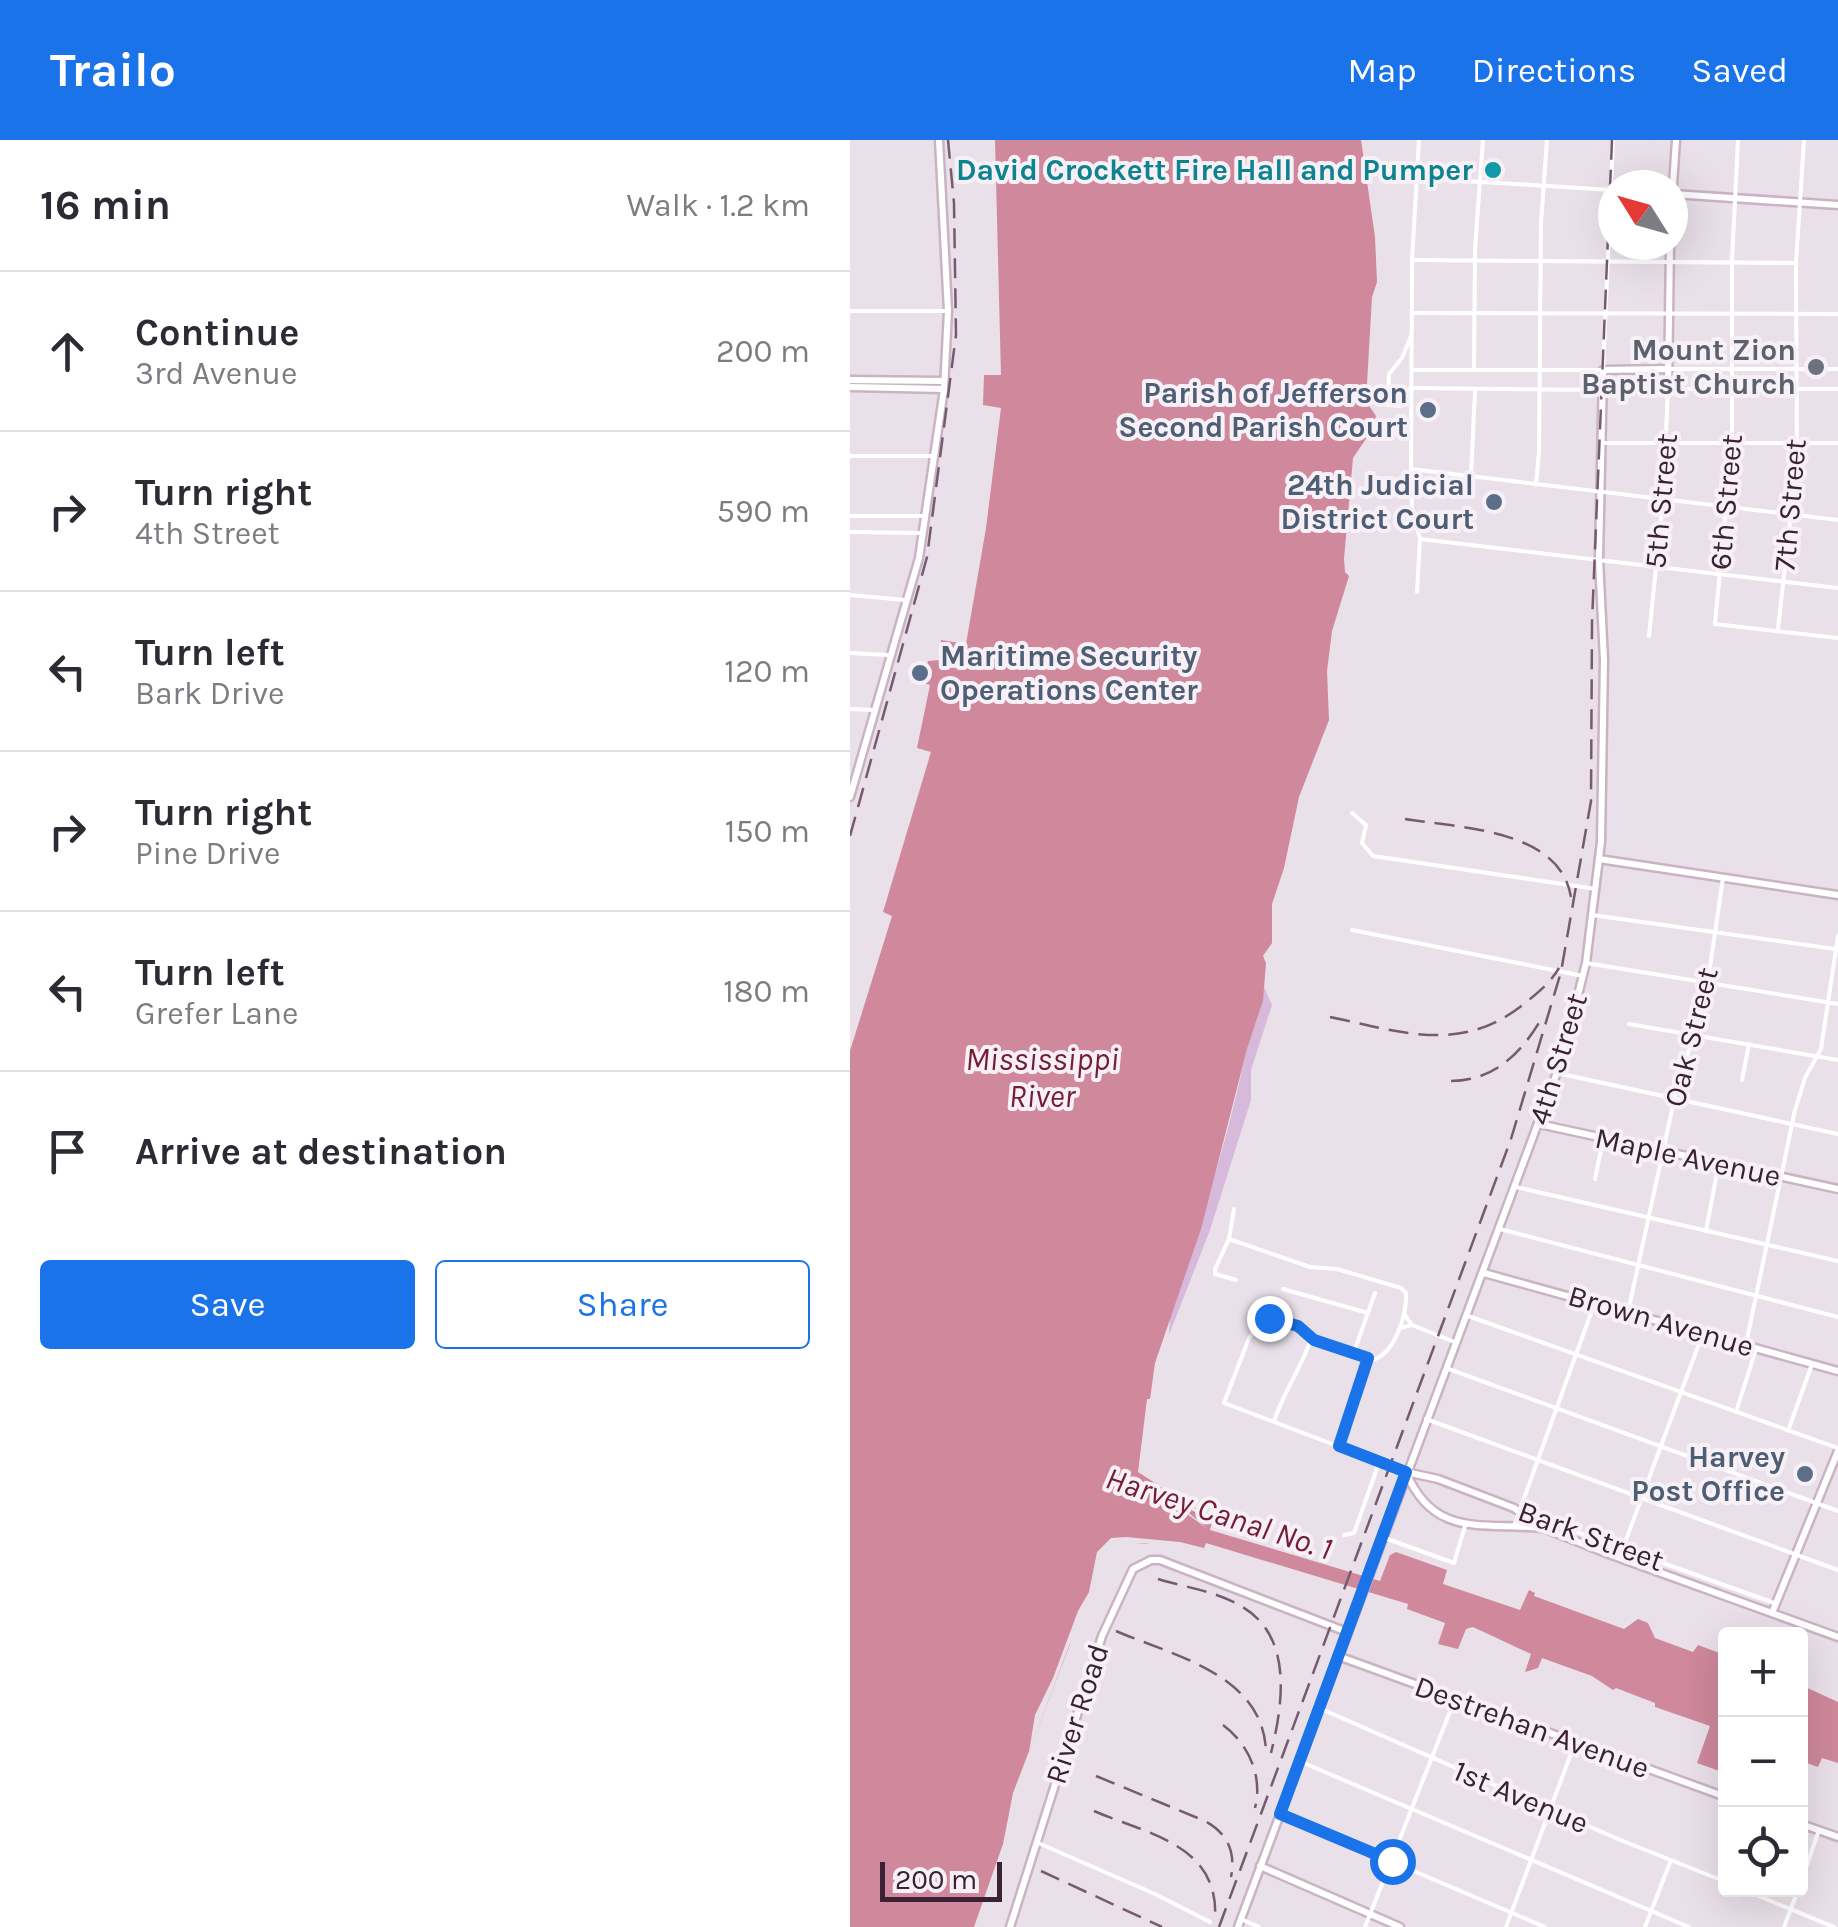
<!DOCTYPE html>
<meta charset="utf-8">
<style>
:root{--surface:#fff;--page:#f2f2f3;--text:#2b2b33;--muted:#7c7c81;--line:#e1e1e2;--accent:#1a73e8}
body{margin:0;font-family:Karla,sans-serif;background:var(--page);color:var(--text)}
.controls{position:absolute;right:30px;bottom:30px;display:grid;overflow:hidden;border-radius:10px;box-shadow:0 10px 40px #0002}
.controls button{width:90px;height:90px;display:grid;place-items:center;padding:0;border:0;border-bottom:2px solid var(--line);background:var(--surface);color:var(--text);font:50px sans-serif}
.compass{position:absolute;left:748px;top:30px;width:90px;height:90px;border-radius:50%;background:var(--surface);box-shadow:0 10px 40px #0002;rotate:307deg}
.scale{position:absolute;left:30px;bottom:25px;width:122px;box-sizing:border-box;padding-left:10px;border:5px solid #3a2133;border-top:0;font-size:28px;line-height:35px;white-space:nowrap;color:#3a2133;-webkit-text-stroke:8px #f7f0f7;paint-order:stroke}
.stop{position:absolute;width:30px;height:30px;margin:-22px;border:8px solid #1a73e8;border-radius:50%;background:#fff}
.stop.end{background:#1a73e8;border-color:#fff;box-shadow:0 2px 10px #0008}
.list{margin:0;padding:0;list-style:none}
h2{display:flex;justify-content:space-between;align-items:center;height:130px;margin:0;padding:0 40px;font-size:42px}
h2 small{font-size:32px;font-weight:400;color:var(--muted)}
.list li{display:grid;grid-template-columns:65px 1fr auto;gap:30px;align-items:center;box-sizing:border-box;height:160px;padding:0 40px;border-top:2px solid var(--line)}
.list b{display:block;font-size:38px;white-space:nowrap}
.list p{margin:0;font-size:32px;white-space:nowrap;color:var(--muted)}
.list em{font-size:32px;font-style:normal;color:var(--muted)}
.actions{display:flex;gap:20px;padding:30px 40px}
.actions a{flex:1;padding:22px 0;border:2px solid var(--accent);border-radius:10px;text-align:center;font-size:35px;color:var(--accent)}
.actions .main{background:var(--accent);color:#fff}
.icon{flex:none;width:55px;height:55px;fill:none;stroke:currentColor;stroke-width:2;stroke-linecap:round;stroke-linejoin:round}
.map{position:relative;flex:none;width:988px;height:1787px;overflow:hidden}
header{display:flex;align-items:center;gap:60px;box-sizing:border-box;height:140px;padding:0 50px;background:var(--accent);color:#fff}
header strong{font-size:48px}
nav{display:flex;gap:55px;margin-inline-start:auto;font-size:35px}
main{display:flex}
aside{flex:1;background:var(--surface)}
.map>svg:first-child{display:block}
.green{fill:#d6b9db}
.water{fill:#cf889c}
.pier{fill:#eae0e9}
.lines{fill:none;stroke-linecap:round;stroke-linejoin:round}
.secondary-casing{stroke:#cab3c5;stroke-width:11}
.street{stroke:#fff;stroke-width:4}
.secondary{stroke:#fff;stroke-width:6}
.rail{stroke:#765b6e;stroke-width:2.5;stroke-dasharray:20 10;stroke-linecap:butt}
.route{stroke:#1a73e8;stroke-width:12}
.culture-dot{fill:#0f9aa8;stroke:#f7f0f7;stroke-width:4}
.worship-dot{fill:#6b7280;stroke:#f7f0f7;stroke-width:4}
.service-dot{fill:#5c6f8a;stroke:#f7f0f7;stroke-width:4}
.labels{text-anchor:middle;stroke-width:8;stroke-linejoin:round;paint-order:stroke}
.culture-label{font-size:30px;font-weight:bold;fill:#0d838f;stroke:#f7f0f7;text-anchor:end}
.worship-label{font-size:30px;font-weight:bold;fill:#5b616d;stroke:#f7f0f7;text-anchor:end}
.service-label{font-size:30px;font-weight:bold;fill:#4e5e75;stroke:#f7f0f7;text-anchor:end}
.street-label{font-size:30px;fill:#3a2133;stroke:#f7f0f7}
.water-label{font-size:32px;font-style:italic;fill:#741d34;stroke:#f7f0f7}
</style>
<header>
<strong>Trailo</strong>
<nav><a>Map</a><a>Directions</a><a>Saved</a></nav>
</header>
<main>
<aside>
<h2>16 min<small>Walk · 1.2 km</small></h2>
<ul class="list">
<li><svg class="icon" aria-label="ahead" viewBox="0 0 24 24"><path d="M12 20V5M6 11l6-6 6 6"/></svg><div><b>Continue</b><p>3rd Avenue</p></div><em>200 m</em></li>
<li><svg class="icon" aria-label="right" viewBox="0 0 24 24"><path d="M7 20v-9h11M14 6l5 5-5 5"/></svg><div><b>Turn right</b><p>4th Street</p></div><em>590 m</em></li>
<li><svg class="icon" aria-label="left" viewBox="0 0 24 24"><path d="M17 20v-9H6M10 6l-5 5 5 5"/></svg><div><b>Turn left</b><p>Bark Drive</p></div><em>120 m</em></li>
<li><svg class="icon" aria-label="right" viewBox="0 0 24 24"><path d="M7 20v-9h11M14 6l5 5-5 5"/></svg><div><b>Turn right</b><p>Pine Drive</p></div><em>150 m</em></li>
<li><svg class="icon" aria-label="left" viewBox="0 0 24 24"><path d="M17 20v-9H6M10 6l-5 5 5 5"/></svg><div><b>Turn left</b><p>Grefer Lane</p></div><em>180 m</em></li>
<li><svg class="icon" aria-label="arrive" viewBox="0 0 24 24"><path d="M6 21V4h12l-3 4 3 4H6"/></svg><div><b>Arrive at destination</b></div></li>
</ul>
<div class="actions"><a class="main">Save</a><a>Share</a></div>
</aside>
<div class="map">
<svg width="988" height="1787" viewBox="0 0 988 1787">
<rect width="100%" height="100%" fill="#eae0e9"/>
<path class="green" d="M414 847 422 865 401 930V960L360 1090 319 1195 320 1175C348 1091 376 1007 394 921 399 896 413 872 414 847Z"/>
<g class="water">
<path d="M145 0H511L525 97 527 142 522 157 516 261 526 276 522 290 503 318 494 419 495 432 499 436 482 491 477 531 479 580 449 657 434 728 422 764V803L413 816 416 823 413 861 397 909 351 1089 305 1223 290 1332 318 1352H324L362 1381 360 1390 530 1441 540 1415 546 1412 597 1430 593 1444 670 1470 679 1450 685 1453 684 1456 774 1489 788 1479 798 1483 805 1498 843 1512 848 1505 875 1515V1633L847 1623 860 1586 805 1567V1563L766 1548 763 1550 742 1536 692 1518 688 1528 675 1532 681 1514 623 1487 616 1489 608 1509 588 1504 595 1483 557 1469 558 1464 356 1403 353 1411 329 1405 263 1402 249 1415 242 1447 163 1653 153 1704 124 1787H0V911L42 776 33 772 81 612 67 608 80 545 74 543 78 521 90 520 91 500 116 504 136 388 151 268 133 265 134 235H151Z"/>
<path d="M951 1545 988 1562V1623L972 1618 968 1627 951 1621Z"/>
</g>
<g class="pier">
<path d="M297 1259H304L295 1330 362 1381 343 1371 322 1353 327 1363 359 1390 329 1368 319 1352 288 1332Z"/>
<path d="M276 1397 330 1402 354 1408 352 1414 295 1403H278L264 1407 253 1418 240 1466 219 1506 179 1612 185 1575 203 1538 228 1471 239 1452 247 1412 261 1398Z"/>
</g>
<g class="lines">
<g class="secondary-casing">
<g id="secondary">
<path d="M823 45 826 0"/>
<path d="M823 54 988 65"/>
<path d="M0 240 94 241"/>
<path d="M0 247 94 249"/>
<path d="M754 250 818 249 820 105"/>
<path d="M0 657 69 418 94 249 98 171 89 0"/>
<path d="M749 719 988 755"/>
<path d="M689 984 988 1049"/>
<path d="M634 1133 988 1231"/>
<path d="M556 1332 588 1339 664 1368 693 1388 756 1413 988 1497"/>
<path d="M556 1332C584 1399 633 1382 691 1388"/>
<path d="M922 1473 988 1311"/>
<path d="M488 1516 876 1657"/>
<path d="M951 1684 988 1697"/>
<path d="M410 1726 550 1787"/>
<path d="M160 1787 252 1496 283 1429 301 1420H310L497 1492"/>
<path d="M388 1787 712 919 736 823 751 702 754 520 749 419 753 230 818 229"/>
</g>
</g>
<g class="street">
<path d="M888 0 882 121V304L865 484 988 498"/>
<path d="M567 38 762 50"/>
<path d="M562 120 946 123"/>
<path d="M0 171H98"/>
<path d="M562 173 988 174"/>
<path d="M561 196 552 218 539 234 538 265 551 266 558 250 562 248"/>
<path d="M624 229 625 109 633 0"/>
<path d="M818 229H988"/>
<path d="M563 230H753L763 0"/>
<path d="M562 248 752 250"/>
<path d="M753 303H988"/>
<path d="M0 316H85"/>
<path d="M561 329 988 380"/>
<path d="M621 336 625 251"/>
<path d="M686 345 689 311 691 83 697 0"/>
<path d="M0 376H75"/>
<path d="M0 392 70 393"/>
<path d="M570 399 988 448"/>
<path d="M567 452 570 399 562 368 561 329 562 120 569 0"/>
<path d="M0 455 55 460"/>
<path d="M928 489 947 319 946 123 954 0"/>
<path d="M799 496 813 360 818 249H988"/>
<path d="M0 513 38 515"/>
<path d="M0 569 25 570"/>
<path d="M502 673 516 685 512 703 523 716 746 749"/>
<path d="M742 775 985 809"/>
<path d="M502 790 733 836"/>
<path d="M736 823 988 864"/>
<path d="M779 884 988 920"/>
<path d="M707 933 988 994"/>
<path d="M892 940 899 904"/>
<path d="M745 1039 753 1000"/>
<path d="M666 1047 988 1121"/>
<path d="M384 1069 379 1099 365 1129V1134L386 1140"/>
<path d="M650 1089 988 1177"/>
<path d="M856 1091 869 1022"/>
<path d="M379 1099 460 1127 487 1129 551 1148 556 1153C557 1175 545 1213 523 1220L465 1200 449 1186 413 1179 399 1198 374 1263 556 1332"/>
<path d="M433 1149 518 1173"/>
<path d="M778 1172 830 933 853 875 873 738"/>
<path d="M618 1176 988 1308"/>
<path d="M562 1185 607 1203"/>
<path d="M551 1188 562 1185 554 1174"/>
<path d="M896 1204 945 970 955 938 971 909 988 796"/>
<path d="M504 1212 525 1153"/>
<path d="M596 1228 988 1371"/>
<path d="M886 1272 906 1209"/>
<path d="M576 1279 988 1430"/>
<path d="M424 1281C434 1252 450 1229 461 1200"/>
<path d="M938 1291 962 1224"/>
<path d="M489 1306 518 1218"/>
<path d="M674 1373 924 1463"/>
<path d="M664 1386 745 1162"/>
<path d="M494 1395 504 1393 530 1320"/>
<path d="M532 1397 604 1423 615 1386"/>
<path d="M773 1408 853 1193"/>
<path d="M469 1568 768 1699 876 1742"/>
<path d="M449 1621 839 1787"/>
<path d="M430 1674 695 1787"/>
<path d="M186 1702 305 1754 360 1782"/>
<path d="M951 1742 969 1690"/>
<path d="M894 1750 984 1787"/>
<path d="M391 1779 409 1787"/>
<path d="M515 1787 605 1559"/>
<path d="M656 1787 725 1603"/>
<path d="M795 1787 821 1720"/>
<path d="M934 1787 948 1750"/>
</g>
<use href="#secondary" class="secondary"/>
<g class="rail">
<path d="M555 679C610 688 710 689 721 757"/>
<path d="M0 696 77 417 106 195 104 63 98 0"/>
<path d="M480 877C548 891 608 914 670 867 685 855 699 845 709 828"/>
<path d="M601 941C642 941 670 915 690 881"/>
<path d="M308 1439C334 1447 365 1451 389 1465 444 1494 433 1564 421 1613"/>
<path d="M266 1491C324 1516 412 1534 416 1610"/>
<path d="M373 1585C399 1604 413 1637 405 1668"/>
<path d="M246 1636 355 1681C377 1693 386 1711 381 1737"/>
<path d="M244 1671C300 1695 370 1705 365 1780"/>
<path d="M191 1731 312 1787"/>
<path d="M369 1787 661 999 711 832 741 661 742 482 762 0"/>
</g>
</g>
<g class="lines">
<path class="route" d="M419 1178 448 1186 464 1200 518 1218 489 1306 556 1332 430 1674 542 1721"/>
</g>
<circle class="culture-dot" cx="643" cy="30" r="10"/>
<circle class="worship-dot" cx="966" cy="227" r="10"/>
<g class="service-dot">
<circle cx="578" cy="270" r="10"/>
<circle cx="644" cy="362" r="10"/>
<circle cx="70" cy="533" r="10"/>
<circle cx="955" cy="1334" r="10"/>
</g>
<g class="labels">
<g class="culture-label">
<text x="623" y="40">David Crockett Fire Hall and Pumper</text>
</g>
<g class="worship-label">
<text x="946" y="220">Mount Zion<tspan x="946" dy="34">Baptist Church</tspan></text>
</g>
<g class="service-label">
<text x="558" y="263">Parish of Jefferson<tspan x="558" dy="34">Second Parish Court</tspan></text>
<text x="624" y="355">24th Judicial<tspan x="624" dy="34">District Court</tspan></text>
<text x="90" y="526" text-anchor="start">Maritime Security<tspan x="90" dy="34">Operations Center</tspan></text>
<text x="935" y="1327">Harvey<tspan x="935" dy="34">Post Office</tspan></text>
</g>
<g class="street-label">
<text transform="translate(811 361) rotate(-85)" y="10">5th Street</text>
<text transform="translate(876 362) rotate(-85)" y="10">6th Street</text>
<text transform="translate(940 365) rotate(-85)" y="10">7th Street</text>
<text transform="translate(841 897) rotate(-76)" y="10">Oak Street</text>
<text transform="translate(708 919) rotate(-73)" y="10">4th Street</text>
<text transform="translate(838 1017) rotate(12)" y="10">Maple Avenue</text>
<text transform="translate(811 1181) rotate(16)" y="10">Brown Avenue</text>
<text transform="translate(741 1396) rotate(20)" y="10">Bark Street</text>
<text transform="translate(227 1574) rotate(-72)" y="10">River Road</text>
<text transform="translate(682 1587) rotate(20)" y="10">Destrehan Avenue</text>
<text transform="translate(671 1657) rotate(23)" y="10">1st Avenue</text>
</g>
<g class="water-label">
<text x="192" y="930">Mississippi<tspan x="192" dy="37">River</tspan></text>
<text transform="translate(369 1373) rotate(18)" y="11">Harvey Canal No. 1</text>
</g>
</g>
</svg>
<div class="controls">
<button>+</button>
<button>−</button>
<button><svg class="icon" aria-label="locate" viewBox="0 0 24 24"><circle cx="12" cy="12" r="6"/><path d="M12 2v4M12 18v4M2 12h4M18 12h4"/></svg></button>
</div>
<svg class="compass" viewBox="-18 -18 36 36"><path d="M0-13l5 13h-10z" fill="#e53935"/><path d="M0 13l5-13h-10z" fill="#7c7c81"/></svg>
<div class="scale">200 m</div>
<div class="stop" style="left:542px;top:1721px"></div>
<div class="stop end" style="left:419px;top:1178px"></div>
</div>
</main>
